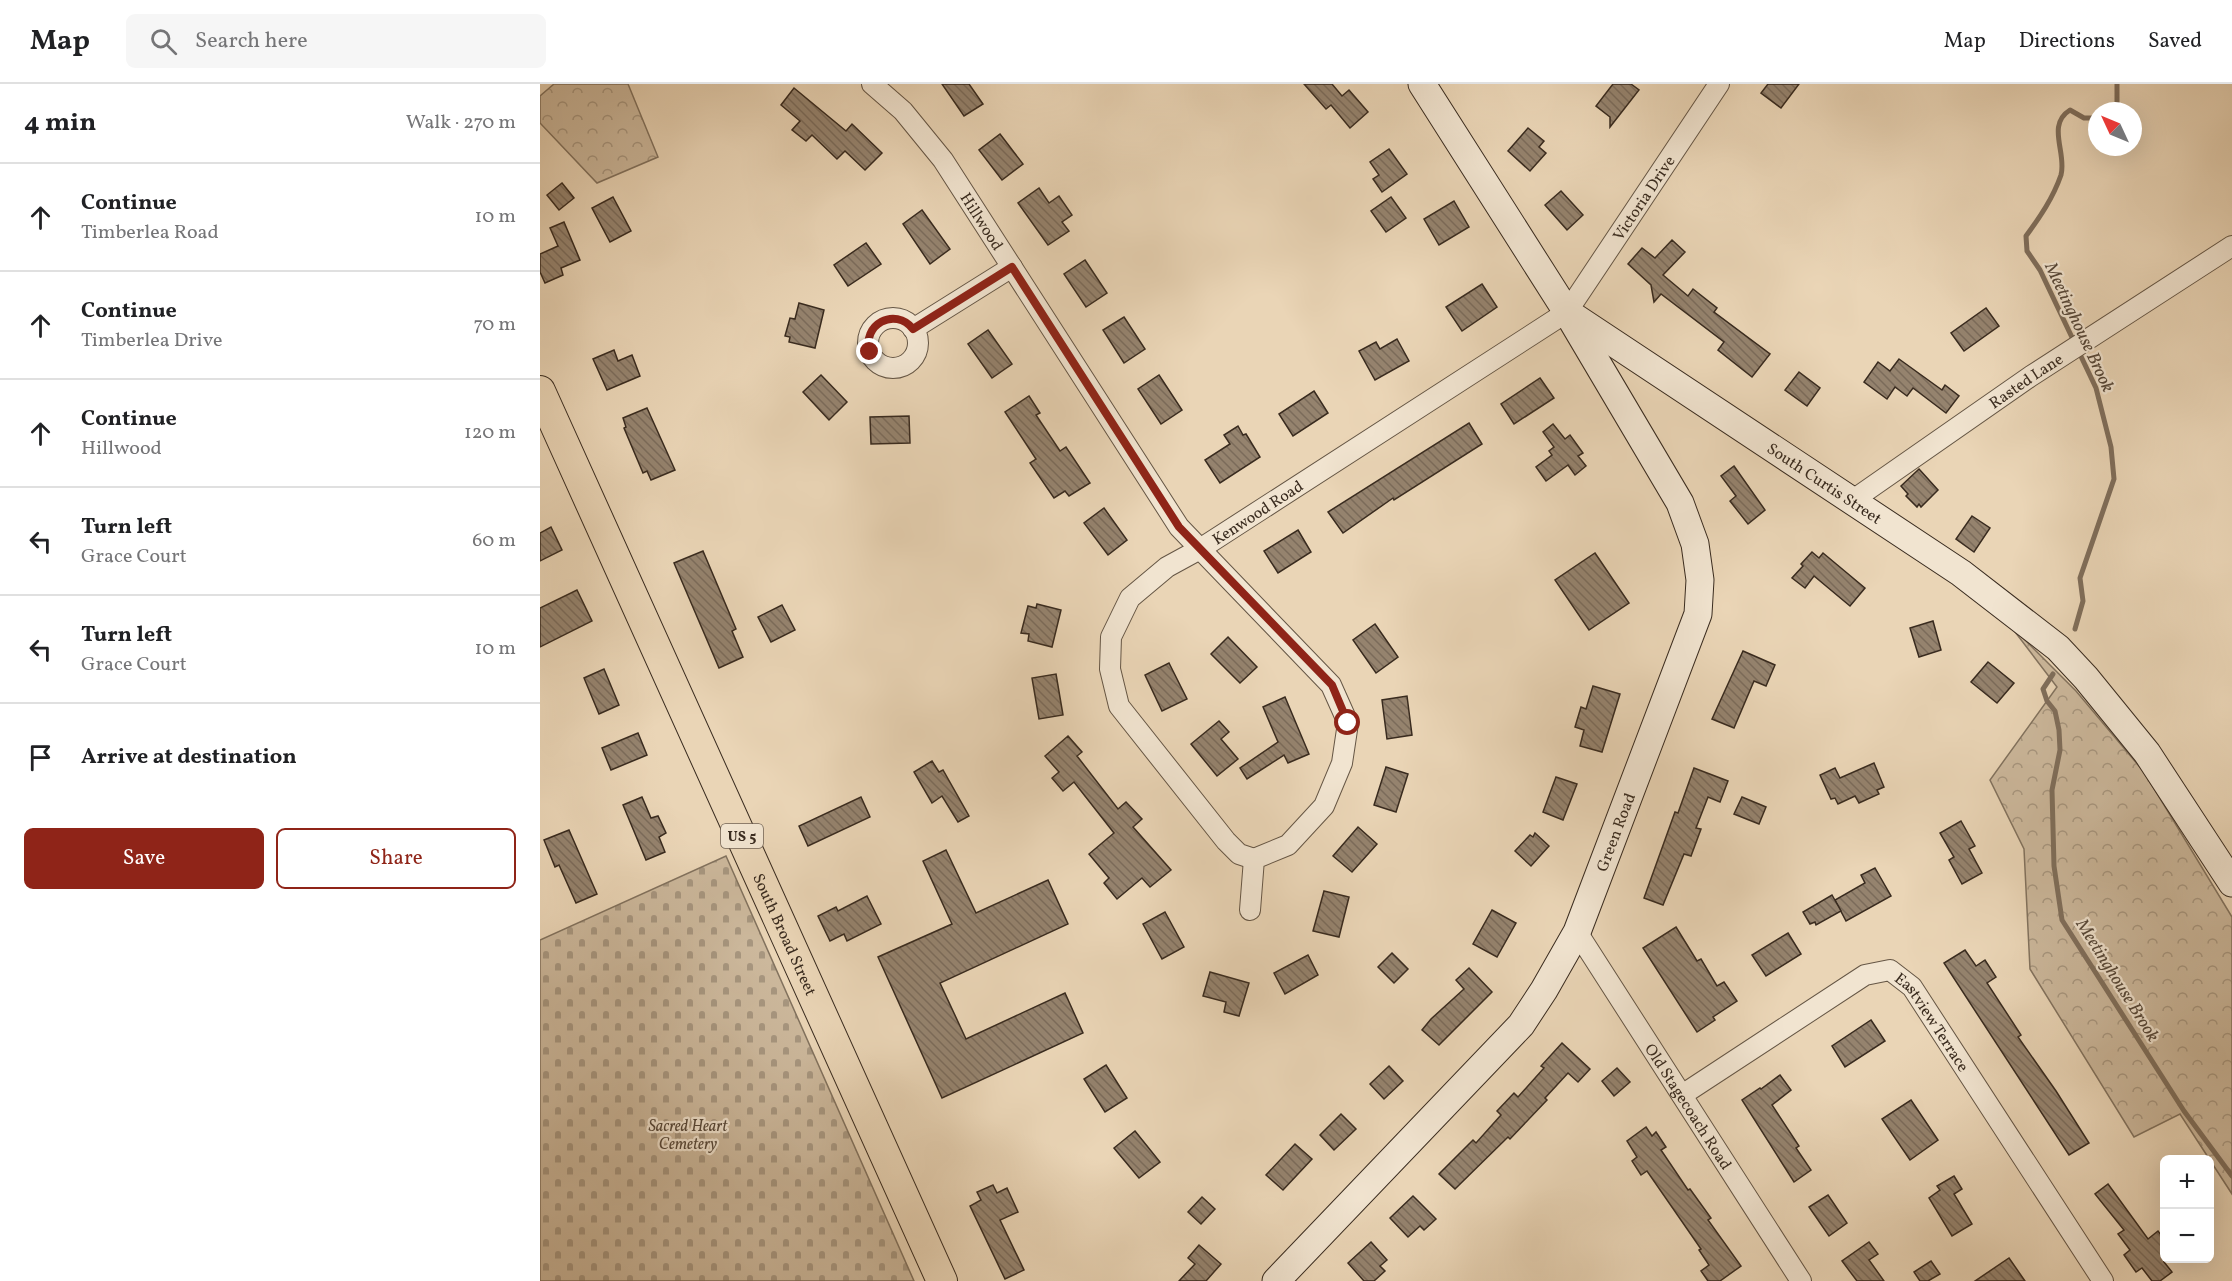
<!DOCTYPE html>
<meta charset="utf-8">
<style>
:root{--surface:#fff;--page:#f6f6f6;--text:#202124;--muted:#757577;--line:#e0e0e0;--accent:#8f2418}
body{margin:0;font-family:Vollkorn,serif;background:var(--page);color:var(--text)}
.controls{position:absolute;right:18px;bottom:18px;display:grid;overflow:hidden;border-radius:9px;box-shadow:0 6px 24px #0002}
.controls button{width:54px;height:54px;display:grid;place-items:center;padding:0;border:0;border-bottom:2px solid var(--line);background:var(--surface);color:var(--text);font:30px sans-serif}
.compass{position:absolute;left:1548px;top:18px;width:54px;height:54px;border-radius:50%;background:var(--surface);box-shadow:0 6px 24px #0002;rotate:314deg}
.stop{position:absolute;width:18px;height:18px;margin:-14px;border:4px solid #8f2418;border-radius:50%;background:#fff}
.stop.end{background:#8f2418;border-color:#fff;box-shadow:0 2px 6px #0008}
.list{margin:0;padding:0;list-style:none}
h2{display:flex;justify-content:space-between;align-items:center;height:78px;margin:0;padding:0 24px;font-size:26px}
h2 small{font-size:20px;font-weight:400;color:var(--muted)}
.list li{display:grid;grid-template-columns:39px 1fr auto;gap:18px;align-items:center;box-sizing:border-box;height:108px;padding:0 24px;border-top:2px solid var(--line)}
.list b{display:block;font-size:22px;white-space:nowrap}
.list p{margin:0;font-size:20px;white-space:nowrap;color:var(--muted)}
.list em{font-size:20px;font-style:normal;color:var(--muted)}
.actions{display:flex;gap:12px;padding:18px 24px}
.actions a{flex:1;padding:14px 0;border:2px solid var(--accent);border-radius:9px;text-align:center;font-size:21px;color:var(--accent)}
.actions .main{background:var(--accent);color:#fff}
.icon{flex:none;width:33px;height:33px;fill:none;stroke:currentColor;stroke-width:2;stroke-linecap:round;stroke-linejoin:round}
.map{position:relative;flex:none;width:1692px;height:1197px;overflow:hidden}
header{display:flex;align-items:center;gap:36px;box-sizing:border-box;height:84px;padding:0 30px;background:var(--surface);border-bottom:2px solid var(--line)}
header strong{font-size:28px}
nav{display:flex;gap:33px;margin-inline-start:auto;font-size:21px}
.search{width:420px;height:54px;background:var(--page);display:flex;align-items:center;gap:15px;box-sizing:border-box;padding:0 21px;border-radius:9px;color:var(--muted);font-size:22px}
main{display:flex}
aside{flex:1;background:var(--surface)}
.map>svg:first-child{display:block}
.forest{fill:url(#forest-crowns);stroke:#82725e;stroke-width:1.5}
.cemetery{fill:url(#cemetery-stones);stroke:#82725e;stroke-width:1.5}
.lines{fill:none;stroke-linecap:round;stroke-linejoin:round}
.stream{stroke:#7f6e5b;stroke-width:5}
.building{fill:url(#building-back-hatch);stroke:#392b1f;stroke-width:1.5}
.street-casing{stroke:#655645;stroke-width:22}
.secondary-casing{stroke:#392b1f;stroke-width:29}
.primary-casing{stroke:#392b1f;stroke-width:32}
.street{stroke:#f1e4d0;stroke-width:20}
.secondary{stroke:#f1e4d0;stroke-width:27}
.primary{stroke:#ead5b6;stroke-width:30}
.route{stroke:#8f2418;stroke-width:8}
.labels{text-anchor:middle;stroke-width:4.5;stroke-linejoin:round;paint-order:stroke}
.shield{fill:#f1e4d0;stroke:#706254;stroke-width:1.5}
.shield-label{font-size:15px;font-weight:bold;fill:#392b1f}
.street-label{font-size:16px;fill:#392b1f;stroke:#f1e4d0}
.park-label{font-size:16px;font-style:italic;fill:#564738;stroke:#f1e4d0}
.water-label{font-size:18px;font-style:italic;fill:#564738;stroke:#f1e4d0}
</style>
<header>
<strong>Map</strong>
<div class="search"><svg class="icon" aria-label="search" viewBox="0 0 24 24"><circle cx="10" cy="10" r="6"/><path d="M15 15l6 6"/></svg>Search here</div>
<nav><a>Map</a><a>Directions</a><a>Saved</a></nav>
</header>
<main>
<aside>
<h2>4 min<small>Walk · 270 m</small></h2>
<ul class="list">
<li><svg class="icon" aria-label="ahead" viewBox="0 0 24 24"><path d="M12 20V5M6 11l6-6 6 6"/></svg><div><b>Continue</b><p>Timberlea Road</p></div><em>10 m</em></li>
<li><svg class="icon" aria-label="ahead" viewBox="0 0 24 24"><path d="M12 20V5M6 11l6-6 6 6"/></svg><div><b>Continue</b><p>Timberlea Drive</p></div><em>70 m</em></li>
<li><svg class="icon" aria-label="ahead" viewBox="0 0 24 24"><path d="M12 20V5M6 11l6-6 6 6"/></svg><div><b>Continue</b><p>Hillwood</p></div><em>120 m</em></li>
<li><svg class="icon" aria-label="left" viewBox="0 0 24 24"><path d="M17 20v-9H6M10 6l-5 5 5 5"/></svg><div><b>Turn left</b><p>Grace Court</p></div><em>60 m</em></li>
<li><svg class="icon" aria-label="left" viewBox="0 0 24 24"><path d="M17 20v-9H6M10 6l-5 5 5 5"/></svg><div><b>Turn left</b><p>Grace Court</p></div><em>10 m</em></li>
<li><svg class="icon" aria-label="arrive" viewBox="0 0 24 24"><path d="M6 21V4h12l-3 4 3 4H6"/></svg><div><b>Arrive at destination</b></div></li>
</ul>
<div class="actions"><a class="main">Save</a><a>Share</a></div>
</aside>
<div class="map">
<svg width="1692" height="1197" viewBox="0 0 1692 1197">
<defs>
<pattern id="forest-crowns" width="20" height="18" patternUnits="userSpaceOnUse" patternTransform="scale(1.5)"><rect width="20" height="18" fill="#ccb89c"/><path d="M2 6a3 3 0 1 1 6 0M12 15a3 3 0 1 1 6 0" fill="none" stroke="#a7967f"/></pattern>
<pattern id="cemetery-stones" width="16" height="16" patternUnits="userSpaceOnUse" patternTransform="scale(1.5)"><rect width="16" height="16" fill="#ccb89c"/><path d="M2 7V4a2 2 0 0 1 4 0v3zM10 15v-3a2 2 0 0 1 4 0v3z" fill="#a7967f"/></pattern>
<pattern id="building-back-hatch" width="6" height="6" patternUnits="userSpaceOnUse" patternTransform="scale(1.5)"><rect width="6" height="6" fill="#95836e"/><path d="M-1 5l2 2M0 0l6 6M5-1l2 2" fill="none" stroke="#7b6b5a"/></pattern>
</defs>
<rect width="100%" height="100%" fill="#ead5b6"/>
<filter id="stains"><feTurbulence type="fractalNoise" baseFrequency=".00333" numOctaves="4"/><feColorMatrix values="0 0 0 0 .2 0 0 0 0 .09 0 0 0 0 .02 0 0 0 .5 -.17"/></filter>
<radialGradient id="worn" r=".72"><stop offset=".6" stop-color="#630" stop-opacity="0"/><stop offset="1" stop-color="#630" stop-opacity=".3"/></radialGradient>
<g class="forest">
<path d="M14 0H88L118 73 57 99 0 39V12Z"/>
<path d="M1469 540 1536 607 1604 688 1692 833V1110L1640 1030 1594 1053 1490 885 1484 765 1450 696 1517 603Z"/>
</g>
<path class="cemetery" d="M186 772 374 1197H0V856Z"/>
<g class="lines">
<g class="stream">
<path d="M1575 27 1577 25V0"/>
<path d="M1535 545 1543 517 1540 494 1574 395 1571 363 1556 304 1500 186 1487 167 1486 152C1500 133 1513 114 1521 91 1527 69 1506 41 1530 26L1544 34H1557"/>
<path d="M1513 590 1503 605 1507 617 1515 627 1519 646 1520 666 1512 706 1514 782 1522 836 1644 1027 1692 1092"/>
</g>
</g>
<g class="building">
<path d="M402 0H429L443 20 424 32Z"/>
<path d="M764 0H792L802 12 809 6 828 28 810 44 791 21 786 25Z"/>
<path d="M1073 0H1091L1099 6 1070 43V33L1056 22Z"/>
<path d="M1228 0H1259L1241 24 1221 9Z"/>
<path d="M254 4 306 47 312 40 342 69 325 86 305 67 297 75 272 51 266 57 252 46 260 37 241 21Z"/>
<path d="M988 44 1004 57 999 63 1006 69 990 87 968 67Z"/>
<path d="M460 50 483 80 462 96 439 66Z"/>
<path d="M849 65 867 90 842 108 833 95 839 91 830 78Z"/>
<path d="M22 99 34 114 19 126 7 111Z"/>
<path d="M499 104 509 119 519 112 532 131 522 138 529 147 508 161 478 119Z"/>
<path d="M1021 107 1043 131 1027 146 1005 121Z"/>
<path d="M73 113 91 147 70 158 52 124Z"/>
<path d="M851 113 866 134 846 148 831 127Z"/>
<path d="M914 117 929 143 899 161 884 135Z"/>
<path d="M382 126 410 165 390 180 363 140Z"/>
<path d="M24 138 40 176 21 184 23 191 5 199 0 188V170L18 162 10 144Z"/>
<path d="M1132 156 1145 168 1123 191 1148 212 1153 205 1177 224 1174 228 1230 270 1212 293 1178 266 1184 258 1121 210 1114 218 1111 201 1088 180 1102 164 1115 174Z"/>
<path d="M326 159 341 180 308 202 294 181Z"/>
<path d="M545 176 567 209 546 223 524 190Z"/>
<path d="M942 200 957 223 922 247 906 223Z"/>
<path d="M259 219 284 226 275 264 249 258 250 253 245 252 250 234 255 235Z"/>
<path d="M1446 224 1459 242 1424 267 1411 249Z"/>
<path d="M584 233 605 265 584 279 563 246Z"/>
<path d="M448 246 472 280 452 294 428 260Z"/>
<path d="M857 255 869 277 835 296 819 267 836 258 840 265Z"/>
<path d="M74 266 78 277 92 271 100 292 67 306 53 275Z"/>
<path d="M1359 275 1402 306 1405 301 1419 312 1406 329 1373 304 1367 312 1355 303 1347 315 1324 298 1338 278 1350 287Z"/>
<path d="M1259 288 1280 304 1267 322 1245 306Z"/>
<path d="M281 291 307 318 289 336 263 308Z"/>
<path d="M619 291 642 326 621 340 598 305Z"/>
<path d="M1000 294 1014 314 974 340 961 320Z"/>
<path d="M774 307 788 329 753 352 739 330Z"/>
<path d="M489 312 500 329 496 331 520 367 526 363 550 399 529 412 525 407 514 414 490 379 496 375 465 328Z"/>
<path d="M107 324 135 386 111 396 107 387 103 389 84 344 86 343 83 334Z"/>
<path d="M369 332 370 359 331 360 330 333Z"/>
<path d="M929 339 942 360 854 416 853 414 803 449 788 428Z"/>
<path d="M1013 340 1025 355 1030 351 1043 369 1038 372 1046 382 1035 391 1028 381 1006 397 996 383 1012 371 1009 367 1014 363 1003 348Z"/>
<path d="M698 342 703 351 706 350 720 373 680 399 665 376 690 360 684 351Z"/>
<path d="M1194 382 1225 426 1208 440 1190 417 1196 412 1181 392Z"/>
<path d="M1379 385 1398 406 1381 423 1379 420 1377 423 1366 412 1368 410 1361 402Z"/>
<path d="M564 424 587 456 568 471 544 439Z"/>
<path d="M1432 432 1450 444 1434 468 1416 455Z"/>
<path d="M11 443 22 466 0 477V449Z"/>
<path d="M758 446 771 468 738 489 724 467Z"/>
<path d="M163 467 196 545 192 547 203 573 179 584 134 479Z"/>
<path d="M1272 468 1279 474 1283 469 1325 504 1310 522 1274 492 1265 504 1252 494 1263 482 1261 480Z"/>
<path d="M1055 469 1089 519 1049 546 1015 496Z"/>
<path d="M37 506 52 537 0 563V524Z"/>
<path d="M497 520 521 526 512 563 488 557 489 550 481 549 488 522 496 524Z"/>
<path d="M242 521 255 546 231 558 218 533Z"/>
<path d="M1393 537 1401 566 1379 573 1370 544Z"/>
<path d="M835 540 858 573 836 589 813 556Z"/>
<path d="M688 553 717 583 700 599 671 570Z"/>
<path d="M1203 567 1235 581 1226 602 1214 597 1194 644 1172 635Z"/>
<path d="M1448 578 1474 599 1457 619 1431 598Z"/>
<path d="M629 579 647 615 622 627 605 591Z"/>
<path d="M64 585 79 621 59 630 44 594Z"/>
<path d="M516 590 523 631 499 635 492 594Z"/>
<path d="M1053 602 1080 610 1062 668 1040 662 1044 646 1035 643 1041 623 1046 625Z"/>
<path d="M867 612 872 651 847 655 842 616Z"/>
<path d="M745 613 769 670 748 679 744 671 707 695 700 684 738 658 723 623Z"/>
<path d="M679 637 689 648 681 655 698 675 677 692 651 660Z"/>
<path d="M98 649 107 671 71 686 62 664Z"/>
<path d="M528 652 542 668 537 672 578 725 586 718 602 735 593 743 631 786 610 803 602 794 577 815 564 799 569 794 549 770 574 749 534 698 523 707 512 694 519 688 505 672Z"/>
<path d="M392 677 399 688 403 686 429 732 418 738 402 712 392 719 374 688Z"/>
<path d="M1334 679 1344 703 1337 706 1339 710 1319 719 1315 712 1298 720 1295 714 1291 715 1280 691 1295 684 1300 694Z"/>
<path d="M846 683 868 690 856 728 834 721Z"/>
<path d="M1154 684 1188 697 1180 718 1168 713 1156 744 1161 745 1151 772 1144 770 1123 821 1104 814 1135 728 1138 729Z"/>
<path d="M1016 693 1037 700 1023 736 1003 728Z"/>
<path d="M102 713 111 734 118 732 126 749 119 753 125 768 106 776 83 721Z"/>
<path d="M321 713 330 733 268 762 259 742Z"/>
<path d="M1202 713 1226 723 1219 740 1194 730Z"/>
<path d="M1421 737 1435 762 1429 765 1442 789 1422 800 1409 776 1414 773 1400 749Z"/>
<path d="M818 743 837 760 812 788 793 772Z"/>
<path d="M29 746 57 810 36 819 19 781 15 783 4 756Z"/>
<path d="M995 749 1009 762 991 782 975 767 990 751 993 753Z"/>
<path d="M406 766 436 829 508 796 528 840 400 899 426 955 525 909 543 949 402 1014 338 873 412 840 383 777Z"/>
<path d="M1335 784 1351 812 1306 837 1295 816 1325 799 1321 791Z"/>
<path d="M784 807 809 813 799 853 773 847Z"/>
<path d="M1292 811 1301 827 1276 841 1275 838 1270 840 1263 828Z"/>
<path d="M327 812 341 840 307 857 304 850 290 857 278 832 296 823 298 827Z"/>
<path d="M952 826 976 839 957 873 933 860Z"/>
<path d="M625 828 644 863 622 875 603 840Z"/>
<path d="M1136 843 1157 877 1161 875 1177 902 1184 898 1197 917 1173 933 1175 936 1157 948 1103 864Z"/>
<path d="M1248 849 1261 870 1226 892 1212 871Z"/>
<path d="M1425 866 1436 882 1445 876 1456 893 1447 899 1481 951 1478 953 1516 1007 1549 1059 1529 1071 1404 879Z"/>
<path d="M852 869 868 885 854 899 838 883Z"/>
<path d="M768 871 778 891 745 910 734 889Z"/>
<path d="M929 884 952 908 899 961 882 946 891 935 924 905 916 896Z"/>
<path d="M670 888 709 899 699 932 684 928 686 918 663 912Z"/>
<path d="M1331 936 1345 957 1305 983 1292 962Z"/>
<path d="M1022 959 1050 985 1038 998 1028 989 1005 1014 1007 1016 970 1055 968 1053 915 1105 899 1090 933 1056 936 1059 961 1031 957 1027 974 1009 978 1013 1004 984 1001 982Z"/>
<path d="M566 981 587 1014 565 1028 544 995Z"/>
<path d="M849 982 863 997 844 1015 830 1000Z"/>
<path d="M1077 984 1090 998 1074 1012 1062 997Z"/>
<path d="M1240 991 1251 1006 1232 1021 1259 1062 1256 1064 1271 1086 1254 1098 1202 1016 1220 1004 1221 1005Z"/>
<path d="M1371 1016 1398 1056 1370 1076 1342 1035Z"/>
<path d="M801 1030 816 1045 794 1066 780 1051Z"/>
<path d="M1106 1043 1112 1052 1116 1048 1126 1063 1121 1066 1148 1106 1150 1105 1171 1134 1168 1136 1201 1182 1180 1197H1168L1161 1187 1169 1181 1159 1166 1161 1165 1107 1087 1101 1091 1092 1077 1097 1073 1087 1057Z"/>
<path d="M595 1047 620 1078 599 1094 574 1064Z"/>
<path d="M755 1060 772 1075 743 1106 726 1091Z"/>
<path d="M1414 1092 1422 1105 1414 1110 1432 1140 1412 1152 1389 1114 1400 1106 1397 1102Z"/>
<path d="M1568 1100 1608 1155 1618 1147 1624 1155V1178L1632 1188 1620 1197H1612L1602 1184 1596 1188 1584 1171 1590 1166 1578 1150 1584 1146 1555 1110Z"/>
<path d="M453 1101 457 1109 467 1104 478 1128 460 1136 484 1186 465 1195 430 1122 441 1116 437 1108Z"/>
<path d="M1288 1111 1307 1139 1289 1152 1269 1123Z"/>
<path d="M873 1112 896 1135 884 1146 880 1142 868 1153 850 1134Z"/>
<path d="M662 1113 675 1125 661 1140 648 1128Z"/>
<path d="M831 1158 847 1176 840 1182 845 1187 834 1197H824L808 1179Z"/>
<path d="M1329 1158 1338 1170 1329 1176 1344 1197H1317L1302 1177Z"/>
<path d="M659 1161 681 1180 666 1197H639L655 1180 648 1174Z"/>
<path d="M1469 1174 1485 1197H1435Z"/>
<path d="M1391 1177 1400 1190 1388 1197H1380L1374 1188Z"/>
</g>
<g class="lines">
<g class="street-casing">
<g id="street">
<path id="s1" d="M332 0 363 27 403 76 639 443 791 601 808 639 802 679 784 722 748 761 714 775 710 826"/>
<circle cx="353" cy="259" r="25"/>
<path d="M373 245 472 183"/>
<path id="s2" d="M1313 416 1491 292 1692 162"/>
<path id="s3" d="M714 775 699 770 686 757 579 622 570 585 571 553 590 514 627 483 660 465 1027 228 1179 0"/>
<path id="s4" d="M1037 848 1261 1197"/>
<path id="s5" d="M1142 1011 1325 891 1350 886 1372 903 1563 1197"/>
</g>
</g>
<g class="secondary-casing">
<g id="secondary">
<path id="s6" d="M1033 232 1421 489 1518 564 1546 594 1607 669 1692 799"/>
<path id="s7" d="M736 1197 981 941 1004 906 1037 848 1158 530 1160 496 1155 460 1140 419 1027 228 882 0"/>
</g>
</g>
<g class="primary-casing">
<g id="primary">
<path id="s8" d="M0 307 402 1197"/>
</g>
</g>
<use href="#street" class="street"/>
<use href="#secondary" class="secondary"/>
<use href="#primary" class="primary"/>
</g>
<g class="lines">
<path class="route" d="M330 268C321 241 355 222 373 245L472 183 639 443 792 601 808 639"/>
</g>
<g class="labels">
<rect class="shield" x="181" y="740" width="42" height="24" rx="4.5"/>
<g class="shield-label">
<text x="202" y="757">US 5</text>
</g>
<g class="street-label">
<text dy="6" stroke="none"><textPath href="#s3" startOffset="980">Victoria Drive</textPath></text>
<text dy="6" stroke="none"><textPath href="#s1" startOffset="177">Hillwood</textPath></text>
<text dy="6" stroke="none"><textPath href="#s2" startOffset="210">Rasted Lane</textPath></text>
<text dy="6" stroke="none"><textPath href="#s6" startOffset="302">South Curtis Street</textPath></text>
<text dy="6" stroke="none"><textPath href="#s3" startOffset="474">Kenwood Road</textPath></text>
<text dy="6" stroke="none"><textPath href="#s7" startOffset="570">Green Road</textPath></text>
<text dy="6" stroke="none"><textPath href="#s8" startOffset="596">South Broad Street</textPath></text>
<text dy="6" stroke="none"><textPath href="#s5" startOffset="312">Eastview Terrace</textPath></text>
<text dy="6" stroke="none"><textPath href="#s4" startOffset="207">Old Stagecoach Road</textPath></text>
</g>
<g class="park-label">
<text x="148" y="1047">Sacred Heart<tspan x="148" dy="18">Cemetery</tspan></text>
</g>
<g class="water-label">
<text transform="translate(1540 243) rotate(65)" y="6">Meetinghouse Brook</text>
<text transform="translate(1578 896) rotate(58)" y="6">Meetinghouse Brook</text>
</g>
</g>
<rect width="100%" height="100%" filter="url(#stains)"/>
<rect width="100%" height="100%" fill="url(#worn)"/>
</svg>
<div class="controls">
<button>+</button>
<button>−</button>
</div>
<svg class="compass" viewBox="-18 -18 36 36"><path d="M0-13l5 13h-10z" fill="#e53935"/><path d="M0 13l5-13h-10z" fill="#757577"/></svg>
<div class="stop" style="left:808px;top:639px"></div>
<div class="stop end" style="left:330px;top:268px"></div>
</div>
</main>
